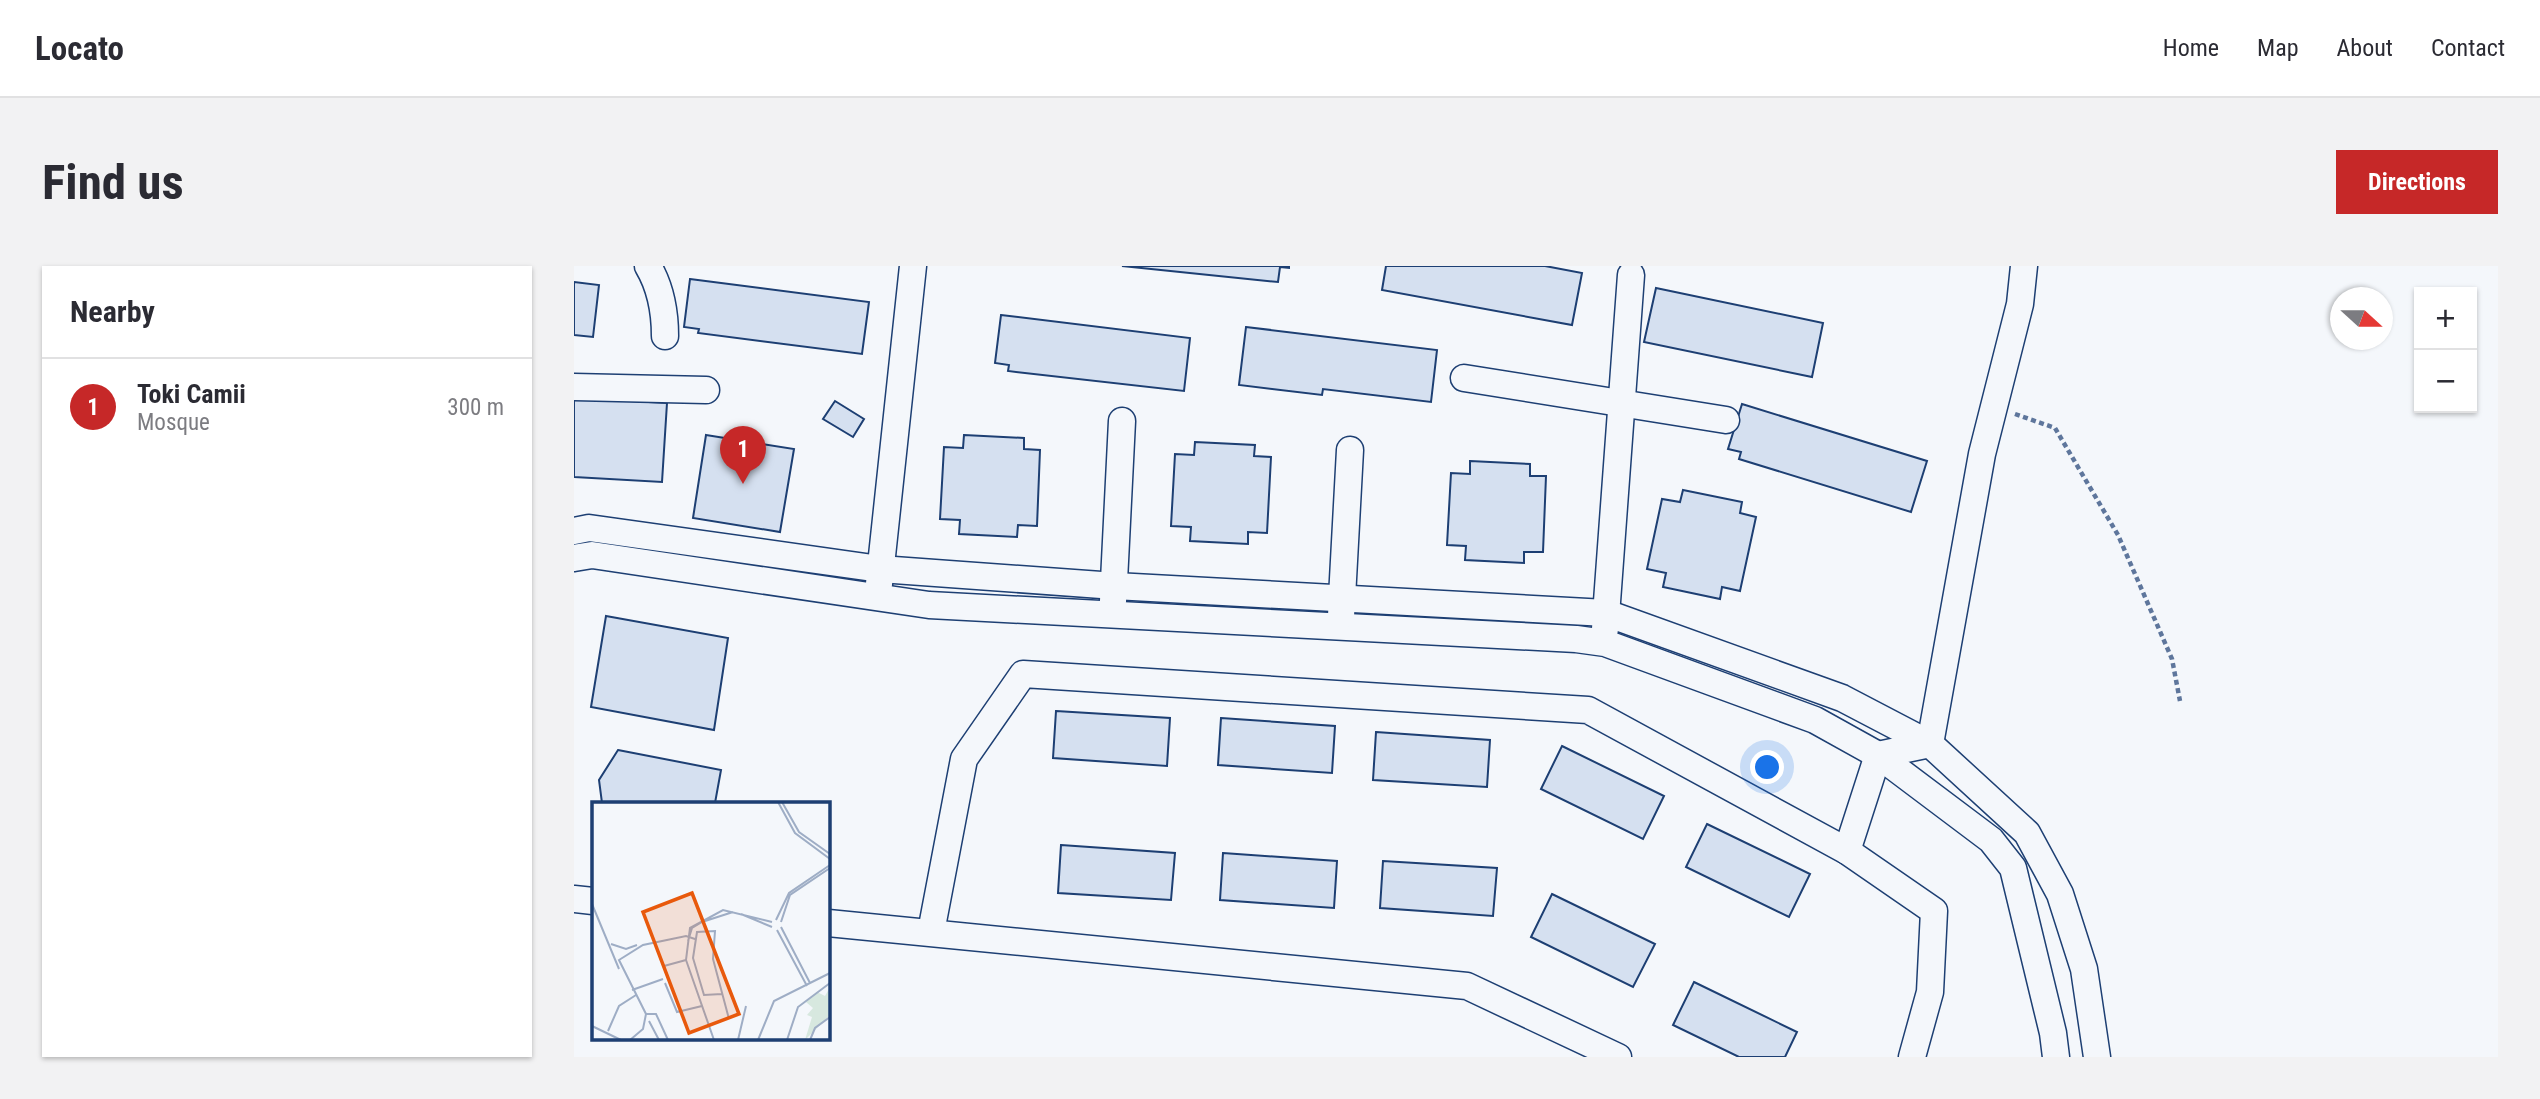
<!DOCTYPE html>
<meta charset="utf-8">
<style>
:root{--surface:#fff;--page:#f2f2f3;--text:#2b2b33;--muted:#7c7c81;--line:#e1e1e2;--accent:#c62828}
body{margin:0;font-family:"Roboto Condensed",sans-serif;background:var(--page);color:var(--text)}
.controls{position:absolute;right:21px;top:21px;display:grid;overflow:hidden;border-radius:0px;box-shadow:0 2px 5px #0004}
.controls button{width:63px;height:63px;display:grid;place-items:center;padding:0;border:0;border-bottom:2px solid var(--line);background:var(--surface);color:var(--text);font:35px sans-serif}
.compass{position:absolute;left:1756px;top:21px;width:63px;height:63px;border-radius:50%;background:var(--surface);box-shadow:0 2px 5px #0004;rotate:111deg}
.you{position:absolute;left:1194px;top:502px;width:24px;height:24px;margin:-18px;border:5px solid #fff;border-radius:50%;background:#1a73e8;box-shadow:0 0 0 10px #1a73e833}
.badge{display:grid;place-items:center;width:46px;height:46px;border-radius:50%;background:var(--accent);color:#fff;font-size:23px;font-weight:700}
.pin{position:absolute;translate:-50% -58px;filter:drop-shadow(0 2px 4px #0008)}
.pin::after{content:'';position:absolute;top:37px;width:24px;height:21px;background:inherit;clip-path:polygon(0 0,100% 0,50% 100%)}
.list{margin:0;padding:0;list-style:none}
h2{display:flex;justify-content:space-between;align-items:center;height:91px;margin:0;padding:0 28px;font-size:30px}
h2 small{font-size:23px;font-weight:400;color:var(--muted)}
.list li{display:grid;grid-template-columns:46px 1fr auto;gap:21px;align-items:center;box-sizing:border-box;height:98px;padding:0 28px;border-top:2px solid var(--line)}
.list b{display:block;font-size:26px;white-space:nowrap}
.list p{margin:0;font-size:23px;white-space:nowrap;color:var(--muted)}
.list em{font-size:23px;font-style:normal;color:var(--muted)}
.map{position:relative;flex:none;width:1924px;height:791px;overflow:hidden;border-radius:0px}
header{display:flex;align-items:center;gap:42px;box-sizing:border-box;height:98px;padding:0 35px;background:var(--surface);border-bottom:2px solid var(--line)}
header strong{font-size:33px}
nav{display:flex;gap:38px;margin-inline-start:auto;font-size:24px}
.intro{display:flex;align-items:center;justify-content:space-between;box-sizing:border-box;height:168px;padding:0 42px}
h1{margin:0;font-size:49px}
.button{padding:18px 32px;border-radius:0px;background:var(--accent);color:#fff;font-size:24px;font-weight:700}
main{display:flex;gap:42px;padding:0 42px}
aside{flex:1;background:var(--surface);border-radius:0px;box-shadow:0 2px 5px #0004}
.map>svg:first-child{display:block}
.building{fill:#d5e0f0;stroke:#1d3f73;stroke-width:2}
.lines{fill:none;stroke-linecap:round;stroke-linejoin:round}
.minor-casing{stroke:#1d3f73;stroke-width:29}
.path{stroke:#5e769c;stroke-width:4.5;stroke-dasharray:5 3.5;stroke-linecap:butt}
.minor{stroke:#f4f7fb;stroke-width:26}
.inset-road{fill:none;stroke:#9eadc5;stroke-width:2}
.view{fill:#e8590c;fill-opacity:0.15;stroke:#e8590c;stroke-width:3.5}
.inset-edge{fill:none;stroke:#1d3f73;stroke-width:3.5}
</style>
<header>
<strong>Locato</strong>
<nav><a>Home</a><a>Map</a><a>About</a><a>Contact</a></nav>
</header>
<div class="intro"><h1>Find us</h1><a class="button">Directions</a></div>
<main>
<aside>
<h2>Nearby<small></small></h2>
<ul class="list">
<li><span class="badge">1</span><div><b>Toki Camii</b><p>Mosque</p></div><em>300 m</em></li>
</ul>
</aside>
<div class="map">
<svg width="1924" height="791" viewBox="0 0 1924 791">
<rect width="100%" height="100%" fill="#f4f7fb"/>
<g class="building">
<path d="M548 0H715V2L706 1 704 16Z"/>
<path d="M812 0H971L1008 7 998 59 808 24Z"/>
<path d="M116 13 295 36 288 88 124 67 125 63 110 61Z"/>
<path d="M0 16 25 19 19 71 0 69Z"/>
<path d="M1082 22 1249 57 1238 111 1070 76Z"/>
<path d="M427 49 616 72 610 125 434 105 435 99 421 97Z"/>
<path d="M672 61 863 84 857 136 749 123 748 129 665 119Z"/>
<path d="M0 132 93 137 88 216 0 211Z"/>
<path d="M261 135 290 153 279 171 249 153Z"/>
<path d="M1168 138 1353 195 1337 246 1165 193 1167 186 1154 183Z"/>
<path d="M132 169 220 183 206 266 119 252Z"/>
<path d="M390 169 450 172V183L466 184 463 260 444 259 443 271 385 268 386 254 366 253 370 181 389 182Z"/>
<path d="M621 176 681 179 680 190 697 191 693 267 674 266V278L616 275 617 261 597 260 601 188 620 189Z"/>
<path d="M896 195 956 198V210H972L969 286H950V297L891 294 892 280 873 279 877 207 896 208Z"/>
<path d="M1109 224 1168 236 1166 247 1182 251 1166 325 1148 321 1146 333 1089 321 1092 307 1073 303 1088 233 1106 236Z"/>
<path d="M32 350 154 372 140 464 17 441Z"/>
<path d="M482 445 596 452 593 500 479 492Z"/>
<path d="M647 452 761 460 758 507 644 499Z"/>
<path d="M802 466 916 474 913 521 799 514Z"/>
<path d="M988 480 1090 530 1069 573 967 523Z"/>
<path d="M44 484 147 504 141 537H28L25 514Z"/>
<path d="M1133 558 1236 608 1215 651 1112 601Z"/>
<path d="M487 579 601 587 597 634 484 627Z"/>
<path d="M649 587 763 595 760 642 646 634Z"/>
<path d="M809 595 923 602 919 650 806 642Z"/>
<path d="M978 628 1081 678 1059 721 957 671Z"/>
<path d="M1120 716 1223 766 1211 791H1165L1099 759Z"/>
</g>
<g class="lines">
<g class="minor-casing">
<g id="minor">
<path d="M74 0C87 22 91 45 91 70"/>
<path d="M890 112 1152 154"/>
<path d="M0 121 132 124"/>
<path d="M0 265 15 262 306 303 541 320 1032 347 1268 432 1356 478 1453 567 1486 628 1510 703 1523 791"/>
<path d="M0 292 18 289 355 339 1002 373 1031 377 1241 454 1304 489 1417 574 1439 602 1479 767 1482 791"/>
<path d="M305 318 339 0"/>
<path d="M539 335 548 155"/>
<path d="M767 350 776 184"/>
<path d="M1031 363 1057 9"/>
<path d="M1273 585 1304 489 1356 478 1408 188 1446 38 1450 0"/>
<path d="M0 633 19 635"/>
<path d="M254 657 893 720 1044 791"/>
<path d="M357 666 390 493 449 408 1014 444 1273 585 1360 645 1356 726 1338 791"/>
</g>
</g>
<path class="path" d="M1441 148 1481 162 1544 269 1598 393 1606 435"/>
<use href="#minor" class="minor"/>
</g>
<g transform="translate(18 536)">
<rect width="238" height="238" fill="#f4f7fb"/>
<path d="M238 185V213L213 238 220 215 215 213 221 206 214 200 225 190 233 194Z" fill="#d7e8df"/>
<path class="inset-road" d="M186 0 203 31 238 57M190 0 207 30 238 52M0 102 27 167M149 112 180 125M184 118 197 91 238 63M189 120 198 93 238 66M189 125 218 181M185 128 215 184M96 139 100 126 110 120 141 110M19 142 34 147 45 143M72 164 94 158M73 181 85 210 110 204M40 188 71 177M130 192 112 193 101 156 105 130 123 129 121 157 137 217M54 212H64L76 238M57 219 67 238M0 224 29 238M16 229 27 204 44 193M38 238 51 227 54 212 27 158 51 143 94 134 103 137M122 238 94 158 98 126 131 108 180 120M146 238 154 204M166 238 182 199 238 171M195 238 206 205 238 181M218 238 223 226 238 215"/>
<path class="view" d="M100 91 147 212 97 231 51 110Z"/>
<rect width="238" height="238" class="inset-edge"/>
</g>
</svg>
<div class="controls">
<button>+</button>
<button>−</button>
</div>
<svg class="compass" viewBox="-18 -18 36 36"><path d="M0-13l5 13h-10z" fill="#e53935"/><path d="M0 13l5-13h-10z" fill="#7c7c81"/></svg>
<div class="you"></div>
<div class="pin badge" style="left:169px;top:218px">1</div>
</div>
</main>
